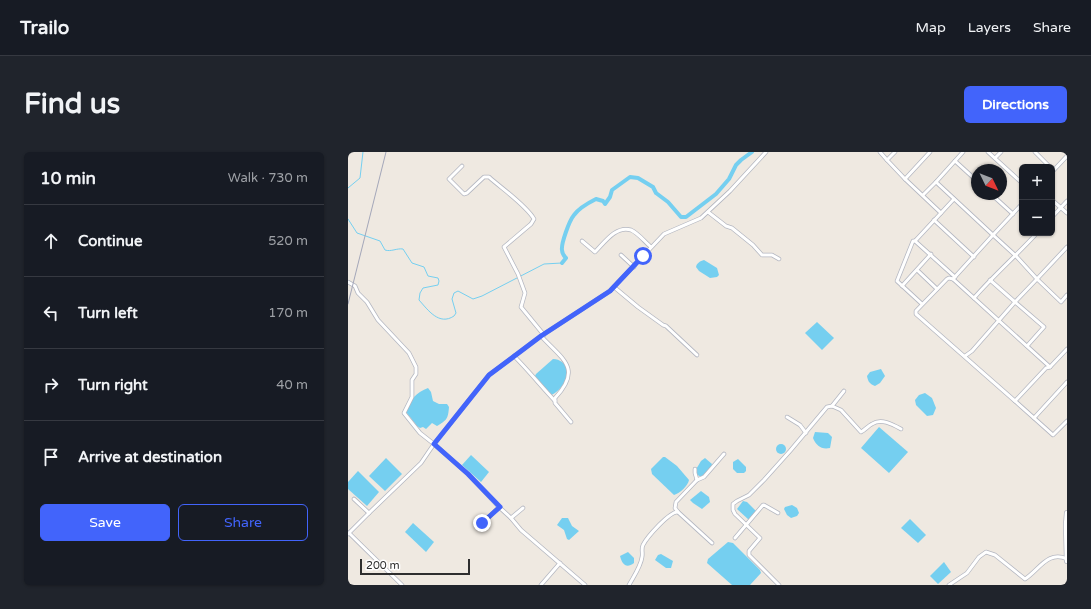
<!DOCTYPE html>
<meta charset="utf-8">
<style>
:root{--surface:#171b24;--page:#20242c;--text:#f1f3f6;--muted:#9ea1a6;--line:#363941;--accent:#4264fb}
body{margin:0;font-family:"Varela Round",sans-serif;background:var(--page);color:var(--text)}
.controls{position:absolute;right:12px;top:12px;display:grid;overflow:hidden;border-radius:6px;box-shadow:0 1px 3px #0004}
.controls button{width:36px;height:36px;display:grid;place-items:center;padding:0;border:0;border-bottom:1px solid var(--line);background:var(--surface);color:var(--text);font:20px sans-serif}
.compass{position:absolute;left:623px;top:12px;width:36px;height:36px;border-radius:50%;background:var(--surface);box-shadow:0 1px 3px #0004;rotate:133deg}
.scale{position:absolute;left:12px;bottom:10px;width:110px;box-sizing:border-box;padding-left:4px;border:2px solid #2e2e2e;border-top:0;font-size:11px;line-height:14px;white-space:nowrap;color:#2e2e2e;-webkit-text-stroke:3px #fff;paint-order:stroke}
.stop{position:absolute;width:12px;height:12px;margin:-9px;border:3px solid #4264fb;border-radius:50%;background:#fff}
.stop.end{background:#4264fb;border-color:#fff;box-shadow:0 1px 4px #0008}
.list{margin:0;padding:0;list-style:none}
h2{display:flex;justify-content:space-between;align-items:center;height:52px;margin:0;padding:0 16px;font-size:17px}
h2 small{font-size:13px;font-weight:400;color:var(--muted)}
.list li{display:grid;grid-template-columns:26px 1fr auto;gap:12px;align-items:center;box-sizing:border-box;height:72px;padding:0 16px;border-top:1px solid var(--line)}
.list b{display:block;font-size:15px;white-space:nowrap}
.list em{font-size:13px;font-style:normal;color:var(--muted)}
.actions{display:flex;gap:8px;padding:12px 16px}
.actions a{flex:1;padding:9px 0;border:1px solid var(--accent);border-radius:6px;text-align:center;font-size:14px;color:var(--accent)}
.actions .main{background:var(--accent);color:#fff}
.icon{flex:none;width:22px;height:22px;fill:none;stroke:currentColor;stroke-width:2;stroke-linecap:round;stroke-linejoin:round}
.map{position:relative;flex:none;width:719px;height:433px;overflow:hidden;border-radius:6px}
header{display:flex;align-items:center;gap:24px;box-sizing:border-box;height:56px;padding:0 20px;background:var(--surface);border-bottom:1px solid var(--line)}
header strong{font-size:19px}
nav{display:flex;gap:22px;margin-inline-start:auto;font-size:14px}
.intro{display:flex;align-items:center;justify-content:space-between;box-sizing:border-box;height:96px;padding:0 24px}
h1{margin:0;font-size:28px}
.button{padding:10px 18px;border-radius:6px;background:var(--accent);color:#fff;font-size:14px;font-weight:700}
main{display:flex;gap:24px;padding:0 24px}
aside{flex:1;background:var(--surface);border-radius:6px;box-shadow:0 1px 3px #0004}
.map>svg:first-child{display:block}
.water{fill:#75cff0}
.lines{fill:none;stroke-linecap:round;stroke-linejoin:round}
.stream{stroke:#75cff0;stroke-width:1}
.canal{stroke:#75cff0;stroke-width:4}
.street-casing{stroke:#b4b7c1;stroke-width:4.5}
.secondary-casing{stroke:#b4b7c1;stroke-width:6}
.street{stroke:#fff;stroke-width:3}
.secondary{stroke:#fff;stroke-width:4.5}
.rail{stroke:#a3a6b8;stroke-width:1}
.route{stroke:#4264fb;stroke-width:5}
</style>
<header>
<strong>Trailo</strong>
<nav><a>Map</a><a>Layers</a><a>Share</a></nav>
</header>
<div class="intro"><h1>Find us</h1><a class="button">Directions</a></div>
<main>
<aside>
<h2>10 min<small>Walk · 730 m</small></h2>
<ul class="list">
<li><svg class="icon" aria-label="ahead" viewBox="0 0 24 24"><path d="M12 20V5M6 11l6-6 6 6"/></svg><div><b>Continue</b></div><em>520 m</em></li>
<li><svg class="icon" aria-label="left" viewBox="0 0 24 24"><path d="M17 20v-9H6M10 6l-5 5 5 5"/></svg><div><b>Turn left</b></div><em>170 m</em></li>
<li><svg class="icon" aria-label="right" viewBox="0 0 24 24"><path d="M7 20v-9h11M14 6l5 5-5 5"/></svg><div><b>Turn right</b></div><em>40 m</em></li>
<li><svg class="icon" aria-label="arrive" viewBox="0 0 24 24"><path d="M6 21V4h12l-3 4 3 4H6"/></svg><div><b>Arrive at destination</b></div></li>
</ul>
<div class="actions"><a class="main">Save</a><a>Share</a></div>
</aside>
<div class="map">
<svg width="719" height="433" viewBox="0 0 719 433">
<rect width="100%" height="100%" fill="#efe9e1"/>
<g class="water">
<path d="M356 108 369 116 371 123 369 125 362 126 351 119 348 115C349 111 352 109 356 108Z"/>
<path d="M469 170 486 186 474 198 457 181Z"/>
<path d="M205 207C209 207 211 208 214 210 227 219 213 240 203 243L187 224 188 222Z"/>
<path d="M533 217 537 224 532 231 527 234C522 232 520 230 519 224L522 220Z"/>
<path d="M80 236 83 240 85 249 91 252H99L101 255C100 267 99 268 89 274L84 271 78 277 75 275 72 276 69 274 58 260C61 248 69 240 80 236Z"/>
<path d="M577 241 584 246 588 256 585 263 579 264 568 253 567 248 571 243Z"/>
<path d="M531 275 560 300 541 321 513 296Z"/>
<path d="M467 280 480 281 484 285 482 296C473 298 468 293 465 286Z"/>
<circle cx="433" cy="297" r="5"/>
<path d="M123 303 141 320 133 330 114 313Z"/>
<path d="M315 305H317L329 314 341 328C340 334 332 341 326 343L304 322 303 317Z"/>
<path d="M38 306 54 322 37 339 21 324Z"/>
<path d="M357 306 364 312 363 315 353 325 348 322 347 319 353 309Z"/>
<path d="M390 307 398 315V319L396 321H389L385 317V310Z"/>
<path d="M10 319 31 340 19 354 0 337V330Z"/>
<path d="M353 339 361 345 362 350 354 357 345 351 342 348Z"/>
<path d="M395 349 399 350 408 359 401 368 389 357Z"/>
<path d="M444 353 449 356 451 361 449 364 443 366 439 363 436 357 437 355Z"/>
<path d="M214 366H220L224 374 231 379 221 388 219 387 216 378 209 373Z"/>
<path d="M562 367 578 383 570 391 553 376Z"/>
<path d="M65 371 86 390 78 400 57 380Z"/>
<path d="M380 390 385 391 412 418 413 421 402 433H384L359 411 360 407Z"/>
<path d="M280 400 286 406V411C278 417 274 412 272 404Z"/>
<path d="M313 402 325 409 323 416H318L307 408 310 403Z"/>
<path d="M596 410 603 420 590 432 582 424Z"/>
</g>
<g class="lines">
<g class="stream">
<path d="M0 36 12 26 15 0"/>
<path d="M0 67 9 81 32 89 37 98C43 100 49 96 55 97L64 111 76 115 80 124 90 126 91 129 90 133 75 136 72 141 71 148C80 158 91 174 106 164L108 161 104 147 106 141 110 139 125 147 134 144 196 112 214 111"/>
</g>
<path class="canal" d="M214 111 218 106C216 104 214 102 214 98 213 92 221 69 226 63 231 56 240 51 248 47L255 49 257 52 262 45 264 38 282 25 290 26 305 35 308 41 320 50 333 65H338L368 42 381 27 388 13 393 8 404 0"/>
<g class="street-casing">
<g id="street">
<path d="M532 0 539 8"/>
<path d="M547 0 539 8 557 27 582 0"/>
<path d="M615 0 588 30 645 83 674 52"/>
<path d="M640 0 674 31"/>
<path d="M687 0 702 15"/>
<path d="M647 6 653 0"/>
<path d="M607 9 629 29"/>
<path d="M114 14 101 27 116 42 119 41 136 25H141C153 36 178 53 186 67L183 72 156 95 170 122 177 141 173 155 196 183"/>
<path d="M704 20 719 4"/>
<path d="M557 27 593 61"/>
<path d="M643 42 665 62"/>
<path d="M575 43 588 30"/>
<path d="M704 48 719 61"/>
<path d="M360 60 378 74 384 76 405 93 414 103H424L431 107"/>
<path d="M704 65 719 49"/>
<path d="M586 68 626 105"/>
<path d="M234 89 247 100C256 91 268 73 283 78 290 81 297 90 303 95"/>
<path d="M567 89 606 47"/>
<path d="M719 95 689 127 668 104 645 83 605 127 702 215 719 197"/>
<path d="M273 103 286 115"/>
<path d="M569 118 589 137"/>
<path d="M605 127 601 126 599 127 568 159V162L667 249"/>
<path d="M0 130 7 134 10 141 19 150 30 168 61 201 68 215V222L64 228V245L56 261 72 281 86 292 73 311 21 361 0 382"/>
<path d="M554 134 583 102"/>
<path d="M266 135 290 155 315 173 318 174 349 203"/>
<path d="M626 146C646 123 669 103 689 81"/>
<path d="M574 152 549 129 565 89H567L607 125"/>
<path d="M679 194 696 175 667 150 689 127 713 150 719 143"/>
<path d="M166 204C180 218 193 234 207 249"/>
<path d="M617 204 624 199 667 150 642 128"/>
<path d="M702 215 698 216 667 249 686 266 719 230"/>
<path d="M484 254 496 239"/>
<path d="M439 265 452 273 458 281"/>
<path d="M686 266 705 283 719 269"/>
<path d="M223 270 207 251V246C235 216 214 207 193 184L262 139 316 82 353 66 382 39 418 0"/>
<path d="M347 317V321L349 328"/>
<path d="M6 347 21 361"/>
<path d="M151 355 163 366 175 356"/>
<path d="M163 366 173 378 237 433"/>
<path d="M131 375 151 355 120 322 86 292 141 223 193 184"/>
<path d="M1 381 54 433"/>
<path d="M387 386 415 353H416L430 361"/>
<path d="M364 391 330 360 327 356 328 350 349 328 356 325 376 302"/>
<path d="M193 433 212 411"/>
<path d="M281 433C286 424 293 414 294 405 295 401 293 397 295 393 299 385 322 359 330 360"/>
<path d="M431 433 401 403V399L412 386 387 362 385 358V352L389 349 401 343 416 328 442 299 479 255 484 254 493 258 513 280C517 278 520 274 524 272 533 266 544 272 553 277"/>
<path d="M601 433 619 421 631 405 638 400 647 403 677 427C691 418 700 398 719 407"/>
</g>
</g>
<g class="secondary-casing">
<path id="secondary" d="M719 361 718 373 719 409"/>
</g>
<use href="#street" class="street"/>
<use href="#secondary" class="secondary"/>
<path class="rail" d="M0 152 38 0"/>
</g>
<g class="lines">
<path class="route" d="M134 371 152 355 120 322 86 292 141 223 193 184 262 139 295 104"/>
</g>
</svg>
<div class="controls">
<button>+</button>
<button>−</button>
</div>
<svg class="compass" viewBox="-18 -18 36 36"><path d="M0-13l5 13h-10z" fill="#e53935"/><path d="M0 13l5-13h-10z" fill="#9ea1a6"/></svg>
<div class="scale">200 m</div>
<div class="stop" style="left:295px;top:104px"></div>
<div class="stop end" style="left:134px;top:371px"></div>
</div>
</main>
